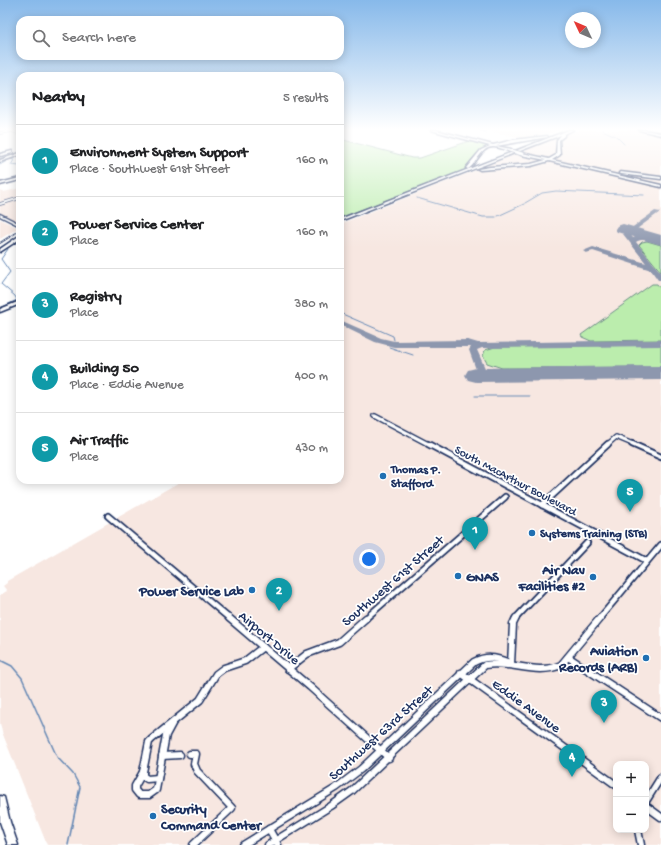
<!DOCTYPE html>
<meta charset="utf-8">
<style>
:root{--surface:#fff;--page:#f6f6f6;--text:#202124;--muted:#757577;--line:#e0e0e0;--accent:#7c3aed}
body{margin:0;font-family:"Gochi Hand",sans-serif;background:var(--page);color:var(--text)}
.controls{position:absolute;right:12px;bottom:12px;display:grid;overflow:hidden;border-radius:8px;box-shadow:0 2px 10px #0003}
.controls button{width:36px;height:36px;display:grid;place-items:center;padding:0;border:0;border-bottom:1px solid var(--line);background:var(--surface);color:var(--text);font:20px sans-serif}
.compass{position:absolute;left:565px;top:12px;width:36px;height:36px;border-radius:50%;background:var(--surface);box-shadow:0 2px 10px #0003;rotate:314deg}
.you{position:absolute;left:369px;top:559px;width:14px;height:14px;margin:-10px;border:3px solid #fff;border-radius:50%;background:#1a73e8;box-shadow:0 0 0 6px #1a73e833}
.badge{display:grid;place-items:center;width:26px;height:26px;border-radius:50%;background:var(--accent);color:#fff;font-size:13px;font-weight:700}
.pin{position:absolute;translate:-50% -33px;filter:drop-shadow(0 1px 2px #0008)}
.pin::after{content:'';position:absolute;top:21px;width:14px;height:12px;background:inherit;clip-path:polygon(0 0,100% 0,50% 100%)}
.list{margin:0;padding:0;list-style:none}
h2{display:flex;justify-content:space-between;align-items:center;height:52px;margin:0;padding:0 16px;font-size:17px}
h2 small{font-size:13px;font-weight:400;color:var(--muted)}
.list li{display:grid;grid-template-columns:26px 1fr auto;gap:12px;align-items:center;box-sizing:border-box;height:72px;padding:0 16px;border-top:1px solid var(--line)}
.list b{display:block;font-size:15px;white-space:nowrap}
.list p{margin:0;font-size:13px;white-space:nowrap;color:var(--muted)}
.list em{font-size:13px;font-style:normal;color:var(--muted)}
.icon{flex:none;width:22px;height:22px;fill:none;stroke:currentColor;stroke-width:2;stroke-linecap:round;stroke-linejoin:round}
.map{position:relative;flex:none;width:661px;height:845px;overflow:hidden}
.search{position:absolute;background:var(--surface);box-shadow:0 2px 10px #0003;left:16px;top:16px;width:328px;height:44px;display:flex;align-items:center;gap:10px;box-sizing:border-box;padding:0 14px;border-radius:12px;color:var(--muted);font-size:15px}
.panel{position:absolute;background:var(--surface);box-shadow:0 2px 10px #0003;left:16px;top:72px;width:328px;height:412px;border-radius:12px}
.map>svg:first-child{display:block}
.built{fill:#f7e7e1;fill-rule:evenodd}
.green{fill:#bbedad;stroke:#6b8e86}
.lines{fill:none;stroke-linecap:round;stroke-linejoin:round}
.stream-far1{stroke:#6487b4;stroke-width:1}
.stream{stroke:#6487b4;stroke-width:1.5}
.taxiway{fill:#8d97ae;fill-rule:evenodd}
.runway{fill:#8d97ae;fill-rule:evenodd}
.minor-far3-casing{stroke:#1b2f5e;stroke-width:3.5}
.minor-far2-casing{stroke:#1b2f5e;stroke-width:6}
.minor-far1-casing{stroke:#1b2f5e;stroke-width:8}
.minor-casing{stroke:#1b2f5e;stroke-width:9}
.tertiary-casing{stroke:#1b2f5e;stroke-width:3}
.secondary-casing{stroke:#1b2f5e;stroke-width:3}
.motorway-casing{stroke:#1b2f5e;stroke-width:3}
.minor-far3{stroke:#fff;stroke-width:2}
.minor-far2{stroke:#fff;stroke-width:3.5}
.minor-far1{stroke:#fff;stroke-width:4.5}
.minor{stroke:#fff;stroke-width:6}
.tertiary{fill:#fff;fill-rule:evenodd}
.secondary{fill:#fff;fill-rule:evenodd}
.motorway{fill:#fff;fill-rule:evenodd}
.rail-casing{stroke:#1b2f5e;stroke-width:2}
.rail{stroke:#fff;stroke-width:1;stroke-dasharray:1.5;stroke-linecap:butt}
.secondary-bridge-casing{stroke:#1b2f5e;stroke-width:4.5;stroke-linecap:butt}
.secondary-bridge{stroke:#fff;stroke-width:3}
.poi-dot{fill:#1f6fb2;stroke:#fff;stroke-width:1.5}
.labels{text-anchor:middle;stroke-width:3.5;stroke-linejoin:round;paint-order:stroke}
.poi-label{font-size:12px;font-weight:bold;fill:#1b2f5e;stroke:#fff;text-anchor:start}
.street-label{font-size:12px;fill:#1b2f5e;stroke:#fff}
.near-poi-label{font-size:14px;font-weight:bold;fill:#1b2f5e;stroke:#fff;text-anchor:end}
.near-street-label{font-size:14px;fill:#1b2f5e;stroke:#fff}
</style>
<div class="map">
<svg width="661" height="845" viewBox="0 0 661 845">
<rect width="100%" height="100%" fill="#fff"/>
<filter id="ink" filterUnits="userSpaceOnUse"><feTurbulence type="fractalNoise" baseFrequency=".025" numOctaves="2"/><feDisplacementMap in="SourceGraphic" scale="8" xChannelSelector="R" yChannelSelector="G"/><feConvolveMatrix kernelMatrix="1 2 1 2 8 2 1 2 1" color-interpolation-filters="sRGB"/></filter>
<g filter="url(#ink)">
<g class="built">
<path d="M493 130H560L551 133 522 138 490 131Z"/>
<path d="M577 130H661V845H47L2 732 0 723V595L7 591 3 586 7 583V581L183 480H340V224ZM616 764H646V830H616Z"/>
<path d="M20 188V223L0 213V190L4 192Z"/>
<path d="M0 219 18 228 0 239Z"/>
</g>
<g class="green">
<path d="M340 139 412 158H420L469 141 491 146 485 149 465 170 340 218Z"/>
<path d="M647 241 661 245V272L639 245 642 242Z"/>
<path d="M652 284H657L661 289V340L591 341 582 337 581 335Z"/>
<path d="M661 345V367L502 368 487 363 483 356 485 350 495 347Z"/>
</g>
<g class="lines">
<g class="stream-far1">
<path d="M479 130 485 132"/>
<path d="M602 130 616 136 624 144"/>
<path d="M10 159 14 160 11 165 20 166"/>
<path d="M0 165 10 159"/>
<path d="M417 198 483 217H496"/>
<path d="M525 203 542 193 556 191 644 195"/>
<path d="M498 216 524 204"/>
<path d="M0 308 17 300 15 296 1 284 10 272 1 259 8 249"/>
<path d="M340 313 393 336 394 340"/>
<path d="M389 347 413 355"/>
<path d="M475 396H530"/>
</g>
<path class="stream" d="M0 660 12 666 22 678 57 757 73 774 80 787 68 845"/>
<g class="taxiway">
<path d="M655 211 660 212 630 234 633 238C640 234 653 234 660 239 653 244 643 237 636 242L661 273V280H658L651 270 593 251 586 253 583 251 593 247 646 263 623 234Z"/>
<path d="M340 320 381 338 394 341 468 340 478 343 661 340V346L482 348 477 350 488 375 483 378 478 375 469 350 471 347H394L375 342 340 325Z"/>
</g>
<g class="runway">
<path d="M623 224 661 235V245L617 232 615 229 617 226Z"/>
<path d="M661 366V380L476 382 468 380 465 375 468 370 476 368Z"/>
</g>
<g class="minor-far3-casing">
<g id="minor-far3">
<path d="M10 130 20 134"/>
<path d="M0 133 11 131"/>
<path d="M0 204 20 198"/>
</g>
</g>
<g class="minor-far2-casing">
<g id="minor-far2">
<path d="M375 416 430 445"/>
<path d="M607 445 616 437 635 445"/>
</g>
</g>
<g class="minor-far1-casing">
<g id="minor-far1">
<path d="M428 444 647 561"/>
<path d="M632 444 661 457"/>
<path d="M542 505 608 444"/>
<path d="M108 516 230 619"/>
<path d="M365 619 505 497"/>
<path d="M515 619 587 543"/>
<path d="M599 619 661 545"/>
</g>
</g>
<g class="minor-casing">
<g id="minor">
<path d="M229 618 310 687 389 758"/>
<path d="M568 657 661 718"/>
<path d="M511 664 513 624 516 618"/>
<path d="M288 669 307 654 339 642 366 618"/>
<path d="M461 673 616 785"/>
<path d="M173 722 166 735 156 790 149 795H139L135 790V786L143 772 149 742 152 739 200 700 216 674 224 668 245 661 263 647"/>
<path d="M190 754H196L194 764 197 771 232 808 193 845"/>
<path d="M162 756 180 755"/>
<path d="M143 772V776L147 779 158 778"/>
<path d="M646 801 661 777"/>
<path d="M646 806 661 817"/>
<path d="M269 829 278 845"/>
<path d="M638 830 641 845"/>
<path d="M243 845 336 788 361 769 474 662C486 656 495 657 507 662"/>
<path d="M268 845 331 806 352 791 485 665C511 660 536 676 561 665L600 618"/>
</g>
</g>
<g class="tertiary-casing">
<g id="tertiary">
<path d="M639 130H644L661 133V135Z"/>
<path d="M20 178V180L0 185V183Z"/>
<path d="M19 236H20V239L0 252V249Z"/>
</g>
</g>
<g class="secondary-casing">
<g id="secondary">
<path d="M431 130H436L493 145 513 140 547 136 548 137 496 146 511 149 510 151C505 150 499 147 494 147 481 146 477 164 468 169L466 168 481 150 490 146Z"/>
<path d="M569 130H573L564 134V136L559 140 560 155 552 160 661 185V187L549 161 531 166 480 170 478 169 490 167 531 164 546 160 521 155 522 153 549 159 556 155 557 140 561 135 340 221V219Z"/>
<path d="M620 172 661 177V179L621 174 619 173Z"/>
<path d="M0 214 20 224V226L0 216Z"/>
<path d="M20 301V304L0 312V309Z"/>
<path d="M0 796 4 797 10 822 18 845H8L0 822Z"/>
</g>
</g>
<g class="motorway-casing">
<g id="motorway">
<path d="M12 151 13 153 0 156V154Z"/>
<path d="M20 153V155L0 162V160Z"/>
</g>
</g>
<use href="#minor-far3" class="minor-far3"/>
<use href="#minor-far2" class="minor-far2"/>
<use href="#minor-far1" class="minor-far1"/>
<use href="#minor" class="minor"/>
<use href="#tertiary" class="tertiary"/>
<use href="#secondary" class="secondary"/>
<use href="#motorway" class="motorway"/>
<g class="rail-casing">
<path id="rail" d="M0 243 20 230"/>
</g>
<use href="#rail" class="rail"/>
<g class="secondary-bridge-casing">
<path id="secondary-bridge" d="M509 150 522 154"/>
</g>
<use href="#secondary-bridge" class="secondary-bridge"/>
</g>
</g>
<linearGradient id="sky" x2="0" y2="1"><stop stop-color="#87b9ea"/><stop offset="0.52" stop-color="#fff"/><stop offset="1" stop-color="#fff" stop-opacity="0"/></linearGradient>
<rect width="661" height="248" fill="url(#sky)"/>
<g class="poi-dot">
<circle cx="383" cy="476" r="4"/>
<circle cx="532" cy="533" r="4"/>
<circle cx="458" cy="576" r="4"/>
<circle cx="593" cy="577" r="4"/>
<circle cx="252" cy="590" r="4"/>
<circle cx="646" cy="658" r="4"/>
<circle cx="153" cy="816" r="4"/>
</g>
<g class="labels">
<g class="poi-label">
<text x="391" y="473">Thomas P.<tspan x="391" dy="14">Stafford</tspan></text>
<text x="540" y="537">Systems Training (STB)</text>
</g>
<g class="street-label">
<text transform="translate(516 480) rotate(28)" y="4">South MacArthur Boulevard</text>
</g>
<g class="near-poi-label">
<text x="585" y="574">Air Nav<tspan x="585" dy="16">Facilities #2</tspan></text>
<text x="466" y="581" text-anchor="start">GNAS</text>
<text x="244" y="595">Power Service Lab</text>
<text x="638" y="655">Aviation<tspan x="638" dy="16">Records (ARB)</tspan></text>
<text x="161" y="813" text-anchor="start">Security<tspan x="161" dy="16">Command Center</tspan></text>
</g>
<g class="near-street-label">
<text transform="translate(392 580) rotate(-41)" y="5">Southwest 61st Street</text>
<text transform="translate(270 637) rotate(40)" y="5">Airport Drive</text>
<text transform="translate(527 705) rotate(36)" y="5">Eddie Avenue</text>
<text transform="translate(380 732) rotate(-42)" y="5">Southwest 63rd Street</text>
</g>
</g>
</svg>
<div class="controls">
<button>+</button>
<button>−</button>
</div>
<svg class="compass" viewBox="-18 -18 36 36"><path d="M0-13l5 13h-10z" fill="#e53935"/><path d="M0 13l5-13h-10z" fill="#757577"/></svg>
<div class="you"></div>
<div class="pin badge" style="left:475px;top:550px;background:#0f9aa8">1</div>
<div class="pin badge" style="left:279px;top:611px;background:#0f9aa8">2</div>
<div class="pin badge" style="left:604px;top:723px;background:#0f9aa8">3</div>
<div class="pin badge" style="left:572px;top:777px;background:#0f9aa8">4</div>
<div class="pin badge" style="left:630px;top:512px;background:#0f9aa8">5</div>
<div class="search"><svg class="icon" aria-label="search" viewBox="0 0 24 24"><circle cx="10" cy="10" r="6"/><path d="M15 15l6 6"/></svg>Search here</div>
<section class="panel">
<h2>Nearby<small>5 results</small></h2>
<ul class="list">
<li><span class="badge" style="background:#0f9aa8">1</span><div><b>Environment System Support</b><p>Place · Southwest 61st Street</p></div><em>160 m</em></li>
<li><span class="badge" style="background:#0f9aa8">2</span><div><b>Power Service Center</b><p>Place</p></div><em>160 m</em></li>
<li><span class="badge" style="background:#0f9aa8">3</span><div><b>Registry</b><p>Place</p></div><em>380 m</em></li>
<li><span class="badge" style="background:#0f9aa8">4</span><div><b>Building 50</b><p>Place · Eddie Avenue</p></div><em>400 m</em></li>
<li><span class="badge" style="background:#0f9aa8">5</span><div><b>Air Traffic</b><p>Place</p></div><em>430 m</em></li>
</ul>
</section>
</div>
